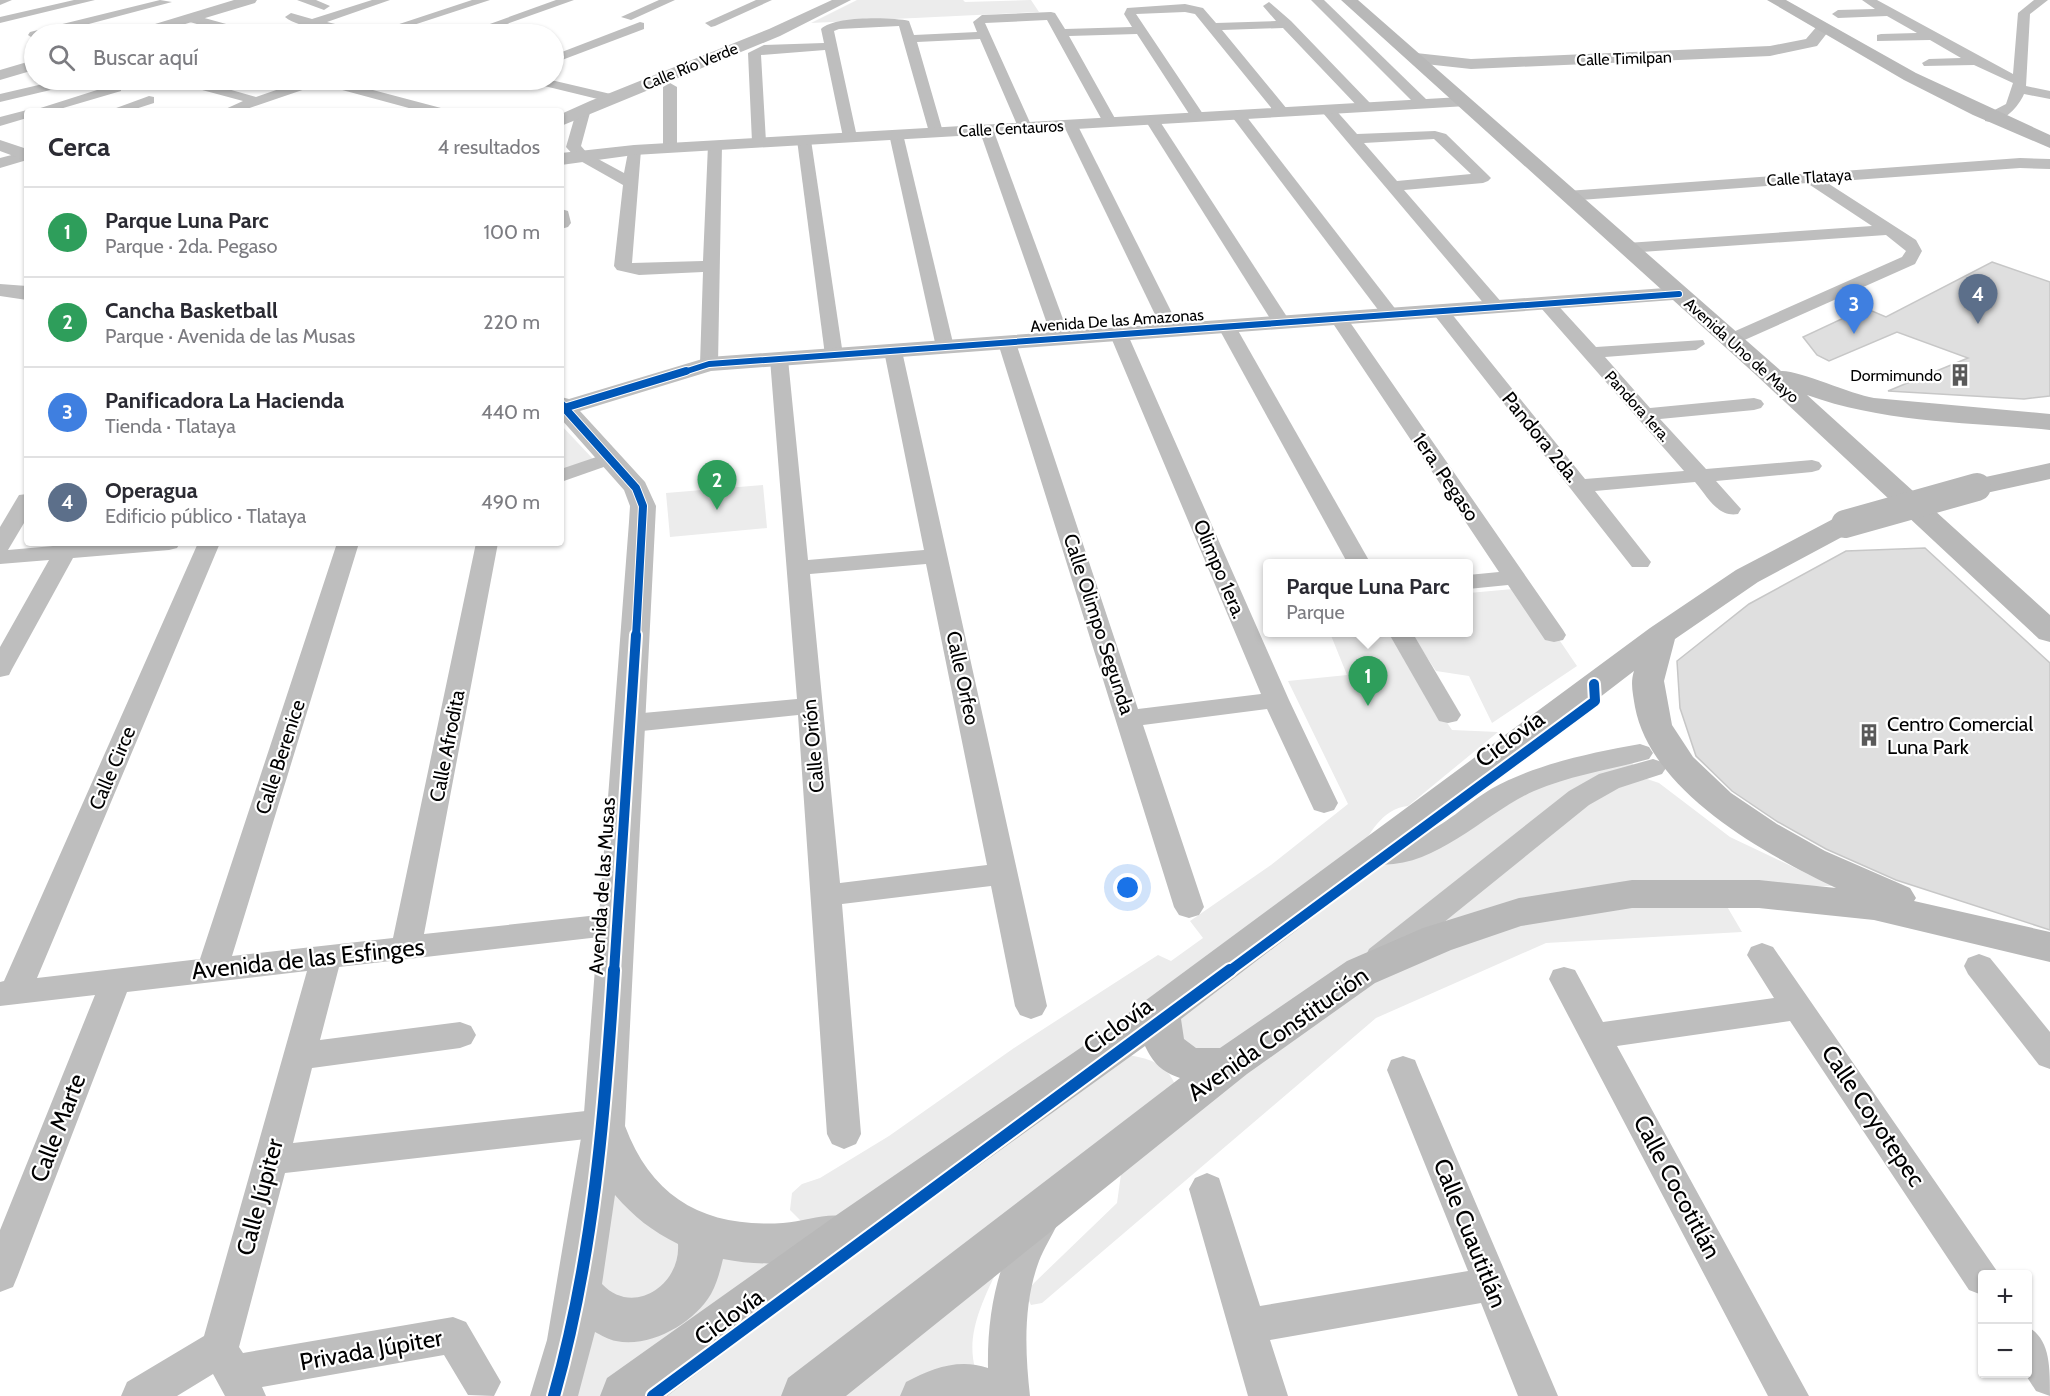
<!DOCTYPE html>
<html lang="es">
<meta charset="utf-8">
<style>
:root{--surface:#fff;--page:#f7f7f7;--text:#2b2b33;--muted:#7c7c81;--line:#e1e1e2;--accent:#b45309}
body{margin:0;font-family:Cabin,sans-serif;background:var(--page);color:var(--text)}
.controls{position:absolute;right:18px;bottom:18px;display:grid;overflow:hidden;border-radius:6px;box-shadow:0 2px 4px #0004}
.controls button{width:54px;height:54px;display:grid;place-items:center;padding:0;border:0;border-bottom:2px solid var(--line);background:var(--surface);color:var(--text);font:30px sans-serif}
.you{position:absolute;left:1128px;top:888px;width:21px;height:21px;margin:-15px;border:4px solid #fff;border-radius:50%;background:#1a73e8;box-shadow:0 0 0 9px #1a73e833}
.badge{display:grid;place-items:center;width:39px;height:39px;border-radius:50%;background:var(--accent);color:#fff;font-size:20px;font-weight:700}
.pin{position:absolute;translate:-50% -50px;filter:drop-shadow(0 2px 3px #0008)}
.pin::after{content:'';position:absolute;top:32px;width:21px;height:18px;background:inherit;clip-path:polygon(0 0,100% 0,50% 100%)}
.popup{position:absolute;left:1263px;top:559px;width:210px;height:78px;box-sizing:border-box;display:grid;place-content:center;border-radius:6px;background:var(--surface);filter:drop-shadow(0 2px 4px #0005);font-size:20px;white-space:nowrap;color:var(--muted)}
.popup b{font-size:22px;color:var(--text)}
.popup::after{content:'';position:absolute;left:50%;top:100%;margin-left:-12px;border:12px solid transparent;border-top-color:var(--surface)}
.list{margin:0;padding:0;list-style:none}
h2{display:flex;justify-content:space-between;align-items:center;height:78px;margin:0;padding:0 24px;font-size:26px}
h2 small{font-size:20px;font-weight:400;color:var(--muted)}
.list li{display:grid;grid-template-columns:39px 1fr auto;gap:18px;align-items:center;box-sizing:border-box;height:90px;padding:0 24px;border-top:2px solid var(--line)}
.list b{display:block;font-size:22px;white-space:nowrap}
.list p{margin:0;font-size:20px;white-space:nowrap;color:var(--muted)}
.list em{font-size:20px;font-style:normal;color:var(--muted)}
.icon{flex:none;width:33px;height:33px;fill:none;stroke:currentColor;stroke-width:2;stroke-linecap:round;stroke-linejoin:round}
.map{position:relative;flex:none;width:2050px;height:1396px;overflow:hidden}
.search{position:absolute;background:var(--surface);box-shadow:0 2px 4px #0004;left:24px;top:24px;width:540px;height:66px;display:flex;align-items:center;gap:15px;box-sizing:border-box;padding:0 21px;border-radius:33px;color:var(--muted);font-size:22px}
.panel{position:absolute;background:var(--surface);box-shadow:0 2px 4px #0004;left:24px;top:108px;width:540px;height:438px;border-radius:6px}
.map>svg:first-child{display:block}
.green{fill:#ececec}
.building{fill:#dfdfdf;stroke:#c7c7c7;stroke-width:1.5}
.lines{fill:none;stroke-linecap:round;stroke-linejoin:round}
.minor{fill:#bebebe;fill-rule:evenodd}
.tertiary{fill:#bebebe;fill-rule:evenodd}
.secondary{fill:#b8b8b8;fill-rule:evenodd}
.secondary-bridge{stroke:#b8b8b8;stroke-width:28}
.cycleway-far3-casing{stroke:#fff;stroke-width:8}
.cycleway-far2-casing{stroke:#fff;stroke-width:10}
.cycleway-far1-casing{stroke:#fff;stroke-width:14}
.cycleway-casing{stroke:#fff;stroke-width:16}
.cycleway-far3{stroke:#0057b8;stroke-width:6}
.cycleway-far2{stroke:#0057b8;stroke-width:8}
.cycleway-far1{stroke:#0057b8;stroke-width:10}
.cycleway{stroke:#0057b8;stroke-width:12}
.labels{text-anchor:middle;stroke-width:4.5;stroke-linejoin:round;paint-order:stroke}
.far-street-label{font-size:16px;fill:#000;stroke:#fff}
.far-poi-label{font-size:16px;fill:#000;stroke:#fff;text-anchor:end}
.street-label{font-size:20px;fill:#000;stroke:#fff}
.poi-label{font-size:20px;fill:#000;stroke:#fff;text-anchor:start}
.near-street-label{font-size:24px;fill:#000;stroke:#fff}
</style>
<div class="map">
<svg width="2050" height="1396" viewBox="0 0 2050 1396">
<rect width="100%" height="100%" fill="#fff"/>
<g class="green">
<path d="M857 0H963L965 2 1031 0 1039 12 811 23Z"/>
<path d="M561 425 593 459 561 470Z"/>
<path d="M763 485 767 528 670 537 666 493Z"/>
<path d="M1524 588 1577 666 1492 723 1469 676 1436 671 1411 633 1468 632 1469 593Z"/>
<path d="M1330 633H1390L1408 665 1452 730 1498 732 1408 806C1381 809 1370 834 1357 855L869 1211 801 1221 790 1210 792 1193 802 1184 820 1178 889 1136 1014 1048 1158 955 1171 961 1203 938 1190 921 1271 865 1348 804 1288 681 1347 675Z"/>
<path d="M1631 761 1635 767 1250 1042 1198 1060 1161 1011 1372 864 1535 785Z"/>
<path d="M1647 779 1659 783 1730 837 1833 886 1631 888 1399 949 1579 809 1626 783Z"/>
<path d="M1722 898 1742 932 1546 943 1376 1018 1042 1303 1031 1305 1025 1293 1035 1282 1117 1203 1122 1167 1360 979 1520 917Z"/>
<path d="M1126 1055C1151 1058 1170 1065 1177 1091L790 1396H656Z"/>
<path d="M604 1153 684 1236 666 1301H594Z"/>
<path d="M712 1243 791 1253 609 1396H561L580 1335 612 1326Z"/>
<path d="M1001 1262C986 1295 965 1331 975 1368L904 1396H827Z"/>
</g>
<g class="building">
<path d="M1992 262 2050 282V396L2024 399 1888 391 1968 358 1897 332 1829 361 1817 355 1803 337 1865 308 1886 317Z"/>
<path d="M1925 548 2050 663V930L1896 880 1826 849 1778 822 1732 791 1696 756 1680 708 1677 661 1749 604 1846 551Z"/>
</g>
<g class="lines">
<g class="minor">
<path d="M0 0H12L0 5Z"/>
<path d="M74 0H95L0 23V17Z"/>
<path d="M160 0 172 2 51 34H34V39L28 35 30 32Z"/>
<path d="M297 0H316L330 6 324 10Z"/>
<path d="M372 0H390L327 22 364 31 366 34C347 34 299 29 285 17L291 13 312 19Z"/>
<path d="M472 0H490L386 34H369Z"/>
<path d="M556 0H574L479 34H462Z"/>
<path d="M659 0H675L631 20 621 17Z"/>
<path d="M756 0H772L715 26 711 27 705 23Z"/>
<path d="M1311 0H1324L1428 101V107H1418Z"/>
<path d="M1862 0H1877L2013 74 2018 13 2034 0H2048L2030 14 2026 86 2050 91V99L2024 94C2018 108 2002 125 1985 121V115L2006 104 2013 83 1974 65 1924 66 1922 63 1929 59 1961 58 1930 40 1877 41V35L1881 34 1917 33 1887 16 1838 18 1832 14 1838 10 1875 9Z"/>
<path d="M1269 2 1291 21 1371 104V110H1361L1283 28 1222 30 1287 109 1289 112 1282 116 1277 115 1195 14 1185 12 1136 14 1205 117 1198 121 1193 120 1137 34 1069 36 1117 122 1110 126 1103 122 1047 20 985 23 1032 127 1025 131 1018 127 980 39 917 42 943 132 936 136 929 132 899 26 839 29 834 31 857 137 855 140 850 141 843 137 825 50 761 55 766 142 759 146 752 142 748 53 764 45 824 43 821 29C834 16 891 17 909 21L914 35 977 32 973 22 982 15 1051 12 1055 13 1065 29 1132 27 1124 14 1127 8 1185 4 1203 8 1216 23 1276 21 1263 6Z"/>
<path d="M190 14 237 27 239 30 233 34 186 21 184 18Z"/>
<path d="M640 22 644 23V29L554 63V55Z"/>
<path d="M150 27 166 31 168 34H146V28Z"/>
<path d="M60 80H82L80 83 0 102V94Z"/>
<path d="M196 80 256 97 305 80H335L441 108 443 111H420L320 84 241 111H221L243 101 191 87 189 84Z"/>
<path d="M530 80H551L615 95 617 98 610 102 532 83Z"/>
<path d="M670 83 677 87V148L670 152 663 148V87Z"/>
<path d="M116 84 121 85V91L53 111H27V118L0 126V117L27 110 31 111Z"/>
<path d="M149 96 154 97V103L129 111H108Z"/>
<path d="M584 105 591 109 581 146 587 153 624 173 629 147H639L641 150 632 263 703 261 708 145 715 141 722 145 718 364 716 368 709 370 700 364 703 272 639 275 617 270 614 266 623 185 577 159 566 147 577 109Z"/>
<path d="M1328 106 1333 107 1357 134 1435 131 1446 134 1488 175 1491 178 1488 181 1483 183 1404 190 1503 304 1506 308 1503 312H1491L1323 113V107ZM1434 139 1471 174 1397 181 1364 143Z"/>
<path d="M1238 111 1243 112 1397 311 1400 315 1397 319H1385L1233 118 1231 115Z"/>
<path d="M1152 116 1159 120 1291 323 1288 327H1276L1273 323 1145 120Z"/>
<path d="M1070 120 1077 124 1181 331 1178 335H1166L1163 331 1063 124Z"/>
<path d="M986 125 993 129 1070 338 1068 342H1054L1052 338 979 129Z"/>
<path d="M896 130 903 134 954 347 945 353 936 347 889 134Z"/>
<path d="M804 136 811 140 843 355 834 361 825 355 797 140Z"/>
<path d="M27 151V160L0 168V158Z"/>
<path d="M2020 158 2050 159V169L2020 168 1826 182 1916 240 1922 251 1915 264 1731 346 1724 344 1722 340 1724 336 1902 257 1906 251 1886 235 1627 253 1619 248 1627 243 1872 226 1807 183 1567 201 1559 196 1567 191Z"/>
<path d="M1547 299 1553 300 1596 347 1703 340 1705 344 1696 350 1605 357 1650 408 1754 398 1761 400 1764 404 1761 408 1754 410 1660 419 1706 469 1812 460 1819 462 1822 466 1819 470 1812 472 1716 481 1741 509 1738 514C1718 518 1707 496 1695 482L1595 491 1651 562 1648 567H1632L1432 312 1441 307 1447 308 1585 479 1684 471 1541 308 1538 304Z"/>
<path d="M1339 314 1345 315 1563 630 1566 635 1563 640 1554 642 1545 640 1508 585 1468 589V575L1499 572 1330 319Z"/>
<path d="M1227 322 1236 327 1371 564H1348L1218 327Z"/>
<path d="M1119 329 1128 335 1289 700 1338 803 1334 810 1324 813 1314 810 1267 709 1143 725 1204 907 1199 915 1189 918 1179 915 1174 907 998 343 1007 337 1016 343 1138 709 1261 694 1110 335Z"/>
<path d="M893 345 902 351 1047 1006 1042 1015 1031 1019 1020 1015 1015 1006 991 886 842 904 861 1134 856 1144 844 1149 832 1144 827 1134 798 715 632 732 623 729 619 723 623 717 632 714 797 699 770 359 772 355H786L788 359 808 560 924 550 884 351ZM926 564 987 865 840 883 810 574Z"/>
<path d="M611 452 618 454 621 458 618 462 561 482V469Z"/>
<path d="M27 494V518L8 550 87 543H180L177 548 169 550 73 558 12 669 9 675 0 677V647L49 560 0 564V527L19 495Z"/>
<path d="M198 543H220L37 978 200 959 337 543H359L232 956 393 938 476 543H498L424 934 617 913 628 916 632 924 628 932 617 935 339 967 320 1040 460 1022 471 1026 476 1035 471 1044 460 1048 312 1068 293 1143 604 1109 616 1113 621 1123 616 1133 604 1137 285 1173 239 1347 243 1353 453 1317 466 1322 501 1382 494 1396 468 1395 444 1355 262 1387 266 1396H225L213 1374 177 1396H121L127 1382 204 1336 307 971 127 992 18 1275 13 1287 0 1292V1230L95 995 0 1006V982L4 981Z"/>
<path d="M1388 632H1412L1461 715 1457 721 1448 723 1439 721Z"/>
<path d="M1640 744 1649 747 1653 753 1649 759C1610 770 1571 775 1534 791 1480 815 1425 881 1359 861L1355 854 1359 847C1378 841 1399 844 1418 836 1445 826 1466 804 1491 789 1536 764 1590 753 1640 744Z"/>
<path d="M1653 759 1662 762 1666 768 1662 774 1619 788 1589 805 1391 965 1380 969 1369 965 1365 957 1369 949 1569 791 1599 774Z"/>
<path d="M1762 943 1773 947 1999 1274H1982V1295L1969 1290 1790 1021 1617 1046 1809 1396H1768L1549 979 1553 970 1564 967 1575 970 1603 1022 1774 998 1747 955 1751 947Z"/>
<path d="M1979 954 1990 958 2050 1032V1069L2039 1065 1968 974 1964 966 1968 958Z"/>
<path d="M1403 1056 1415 1060 1419 1070 1558 1396H1518L1481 1303 1270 1340 1288 1396H1248L1189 1189 1195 1178 1207 1173 1219 1178 1260 1306 1468 1271 1387 1070 1391 1060Z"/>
<path d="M1040 1207 1053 1212 1058 1223C1052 1236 1044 1248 1039 1261 1023 1304 1025 1351 1030 1396H900L906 1382C932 1368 959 1358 988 1368 987 1311 998 1261 1027 1212Z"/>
<path d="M2028 1327C2050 1339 2050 1366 2050 1396L2036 1391 2025 1374H2028Z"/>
</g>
<g class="tertiary">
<path d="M234 0H257L255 3 152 34H129L132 31Z"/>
<path d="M832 0H851L780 36 561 126V114L590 101 769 29Z"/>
<path d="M1823 23 1831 28 1817 46 1770 56 1471 69 1416 63 1408 58 1416 53 1471 59 1770 46 1806 39 1818 25Z"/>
<path d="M34 60V70L0 80V70Z"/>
<path d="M1461 97 1467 98 1470 102 1467 106 634 155 561 165V153L634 145Z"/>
<path d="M0 140 27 149V161L0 151Z"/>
<path d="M561 209 568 211 571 223 568 227 561 229Z"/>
<path d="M0 284 27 286V300L0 296Z"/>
<path d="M1679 287 1687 289 1690 294 1687 299 711 371 580 411 645 482 656 506 625 1126C652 1199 706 1228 783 1223 809 1221 830 1210 855 1219L861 1233 855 1247C812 1263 768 1268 723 1259 720 1271 717 1283 711 1294 694 1323 651 1348 616 1341 609 1340 601 1335 595 1332L578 1396H530L547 1340 583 1126 629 522 630 506 624 490 561 419V397L569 399 709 357ZM615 1195C634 1217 652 1231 678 1244 681 1285 633 1317 602 1284Z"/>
</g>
<g class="secondary">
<path d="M1341 0H1358L1781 371C1799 370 1850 394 1874 398L2050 414V430C1969 422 1884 423 1807 395L2050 615V642L2039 639 1756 375Z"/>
<path d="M1767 0H1786L1916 73 2050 135V148L1973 115 1904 80Z"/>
<path d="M2050 463V479L1977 495 1967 493 1963 487 1967 481Z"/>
<path d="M1845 515 1855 518 1859 524 1855 530 1758 582 1675 639 1664 681 1672 725 1693 757 1731 793 1777 824 1825 851 1910 888 1916 898 1914 901 2050 932V962L1874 920 1759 908H1632L1521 926 1451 950 1375 983 1247 1074 846 1396H781L788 1378 1180 1078C1162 1072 1153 1063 1145 1046L870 1244 667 1396H600L607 1378 838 1214 1092 1040 1650 628 1736 570 1835 518ZM1634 671C1630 683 1633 694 1635 707 1651 792 1765 854 1836 888L1759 880H1632L1519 898 1423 928 1347 961 1220 1048H1196L1184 1039 1181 1019Z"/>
</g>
<path class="secondary-bridge" d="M1845 524 1977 487"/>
<g class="cycleway-far3-casing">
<path id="cycleway-far3" d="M681 373 709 364 1679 294"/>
</g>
<g class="cycleway-far2-casing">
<g id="cycleway-far2">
<path d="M561 404 636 488 643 506 636 637"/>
<path d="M564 408 686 371"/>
</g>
</g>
<g class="cycleway-far1-casing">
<g id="cycleway-far1">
<path d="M614 972 636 635"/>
<path d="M1228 972 1595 701 1594 684"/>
</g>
</g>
<g class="cycleway-casing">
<g id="cycleway">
<path d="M554 1396C593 1258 605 1113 614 970"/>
<path d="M653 1396 1230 970"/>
</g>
</g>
<use href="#cycleway-far3" class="cycleway-far3"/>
<use href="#cycleway-far2" class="cycleway-far2"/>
<use href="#cycleway-far1" class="cycleway-far1"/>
<use href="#cycleway" class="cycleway"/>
</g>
<defs>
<g id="building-bare" transform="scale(1.8)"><path d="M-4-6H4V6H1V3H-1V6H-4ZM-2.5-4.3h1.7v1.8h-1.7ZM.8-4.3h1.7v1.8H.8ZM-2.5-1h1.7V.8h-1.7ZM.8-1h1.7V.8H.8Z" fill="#595959" stroke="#fff" stroke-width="2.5" paint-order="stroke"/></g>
</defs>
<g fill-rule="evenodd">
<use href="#building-bare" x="1960" y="375"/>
<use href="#building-bare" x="1869" y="735"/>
</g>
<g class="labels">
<g class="far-street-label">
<text transform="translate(1624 58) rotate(-2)" y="6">Calle Timilpan</text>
<text transform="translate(690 66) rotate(-22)" y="6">Calle Río Verde</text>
<text transform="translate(1011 128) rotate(-3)" y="6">Calle Centauros</text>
<text transform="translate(1809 177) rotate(-4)" y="6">Calle Tlataya</text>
<text transform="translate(1117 320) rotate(-4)" y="6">Avenida De las Amazonas</text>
<text transform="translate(1742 350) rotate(42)" y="6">Avenida Uno de Mayo</text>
<text transform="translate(1638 406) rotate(48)" y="6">Pandora 1era.</text>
</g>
<g class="far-poi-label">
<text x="1942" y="381">Dormimundo</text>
</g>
<g class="street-label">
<text transform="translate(1541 437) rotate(51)" y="7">Pandora 2da.</text>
<text transform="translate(1446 477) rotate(56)" y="7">1era. Pegaso</text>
<text transform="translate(1220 569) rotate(67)" y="7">Olimpo 1era.</text>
<text transform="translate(1099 624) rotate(72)" y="7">Calle Olimpo Segunda</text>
<text transform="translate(963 678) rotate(78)" y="7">Calle Orfeo</text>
<text transform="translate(447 746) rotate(-79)" y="7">Calle Afrodita</text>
<text transform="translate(813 746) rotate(-95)" y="7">Calle Orión</text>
<text transform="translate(280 757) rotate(-72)" y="7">Calle Berenice</text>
<text transform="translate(112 768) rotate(-67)" y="7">Calle Circe</text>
<text transform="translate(602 886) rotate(-86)" y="7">Avenida de las Musas</text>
</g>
<g class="poi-label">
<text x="1887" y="731">Centro Comercial<tspan x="1887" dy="23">Luna Park</tspan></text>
</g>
<g class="near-street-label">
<text transform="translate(1510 739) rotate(-36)" y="8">Ciclovía</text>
<text transform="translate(308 959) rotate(-6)" y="8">Avenida de las Esfinges</text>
<text transform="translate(1118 1026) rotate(-36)" y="8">Ciclovía</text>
<text transform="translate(1278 1034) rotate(-35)" y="8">Avenida Constitución</text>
<text transform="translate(1873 1116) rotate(56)" y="8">Calle Coyotepec</text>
<text transform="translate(58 1128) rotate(-69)" y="8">Calle Marte</text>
<text transform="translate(1677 1187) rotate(62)" y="8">Calle Cocotitlán</text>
<text transform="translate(260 1197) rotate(-75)" y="8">Calle Júpiter</text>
<text transform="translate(1470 1233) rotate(68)" y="8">Calle Cuautitlán</text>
<text transform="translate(729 1317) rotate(-36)" y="8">Ciclovía</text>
<text transform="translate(371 1350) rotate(-10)" y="8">Privada Júpiter</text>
</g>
</g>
</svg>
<div class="controls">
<button>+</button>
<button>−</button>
</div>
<div class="you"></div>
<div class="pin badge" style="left:1368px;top:706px;background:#2e9e5b">1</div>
<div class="popup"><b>Parque Luna Parc</b>Parque</div>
<div class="pin badge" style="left:717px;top:510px;background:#2e9e5b">2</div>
<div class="pin badge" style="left:1854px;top:334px;background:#3f7fe0">3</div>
<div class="pin badge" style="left:1978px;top:324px;background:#5c6f8a">4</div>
<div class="search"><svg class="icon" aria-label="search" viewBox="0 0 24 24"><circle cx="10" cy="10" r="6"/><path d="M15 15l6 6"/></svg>Buscar aquí</div>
<section class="panel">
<h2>Cerca<small>4 resultados</small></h2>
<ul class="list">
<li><span class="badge" style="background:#2e9e5b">1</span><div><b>Parque Luna Parc</b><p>Parque · 2da. Pegaso</p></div><em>100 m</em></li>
<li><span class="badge" style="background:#2e9e5b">2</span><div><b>Cancha Basketball</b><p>Parque · Avenida de las Musas</p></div><em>220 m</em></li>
<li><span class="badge" style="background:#3f7fe0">3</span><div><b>Panificadora La Hacienda</b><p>Tienda · Tlataya</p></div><em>440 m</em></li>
<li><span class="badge" style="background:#5c6f8a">4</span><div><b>Operagua</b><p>Edificio público · Tlataya</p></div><em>490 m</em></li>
</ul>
</section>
</div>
